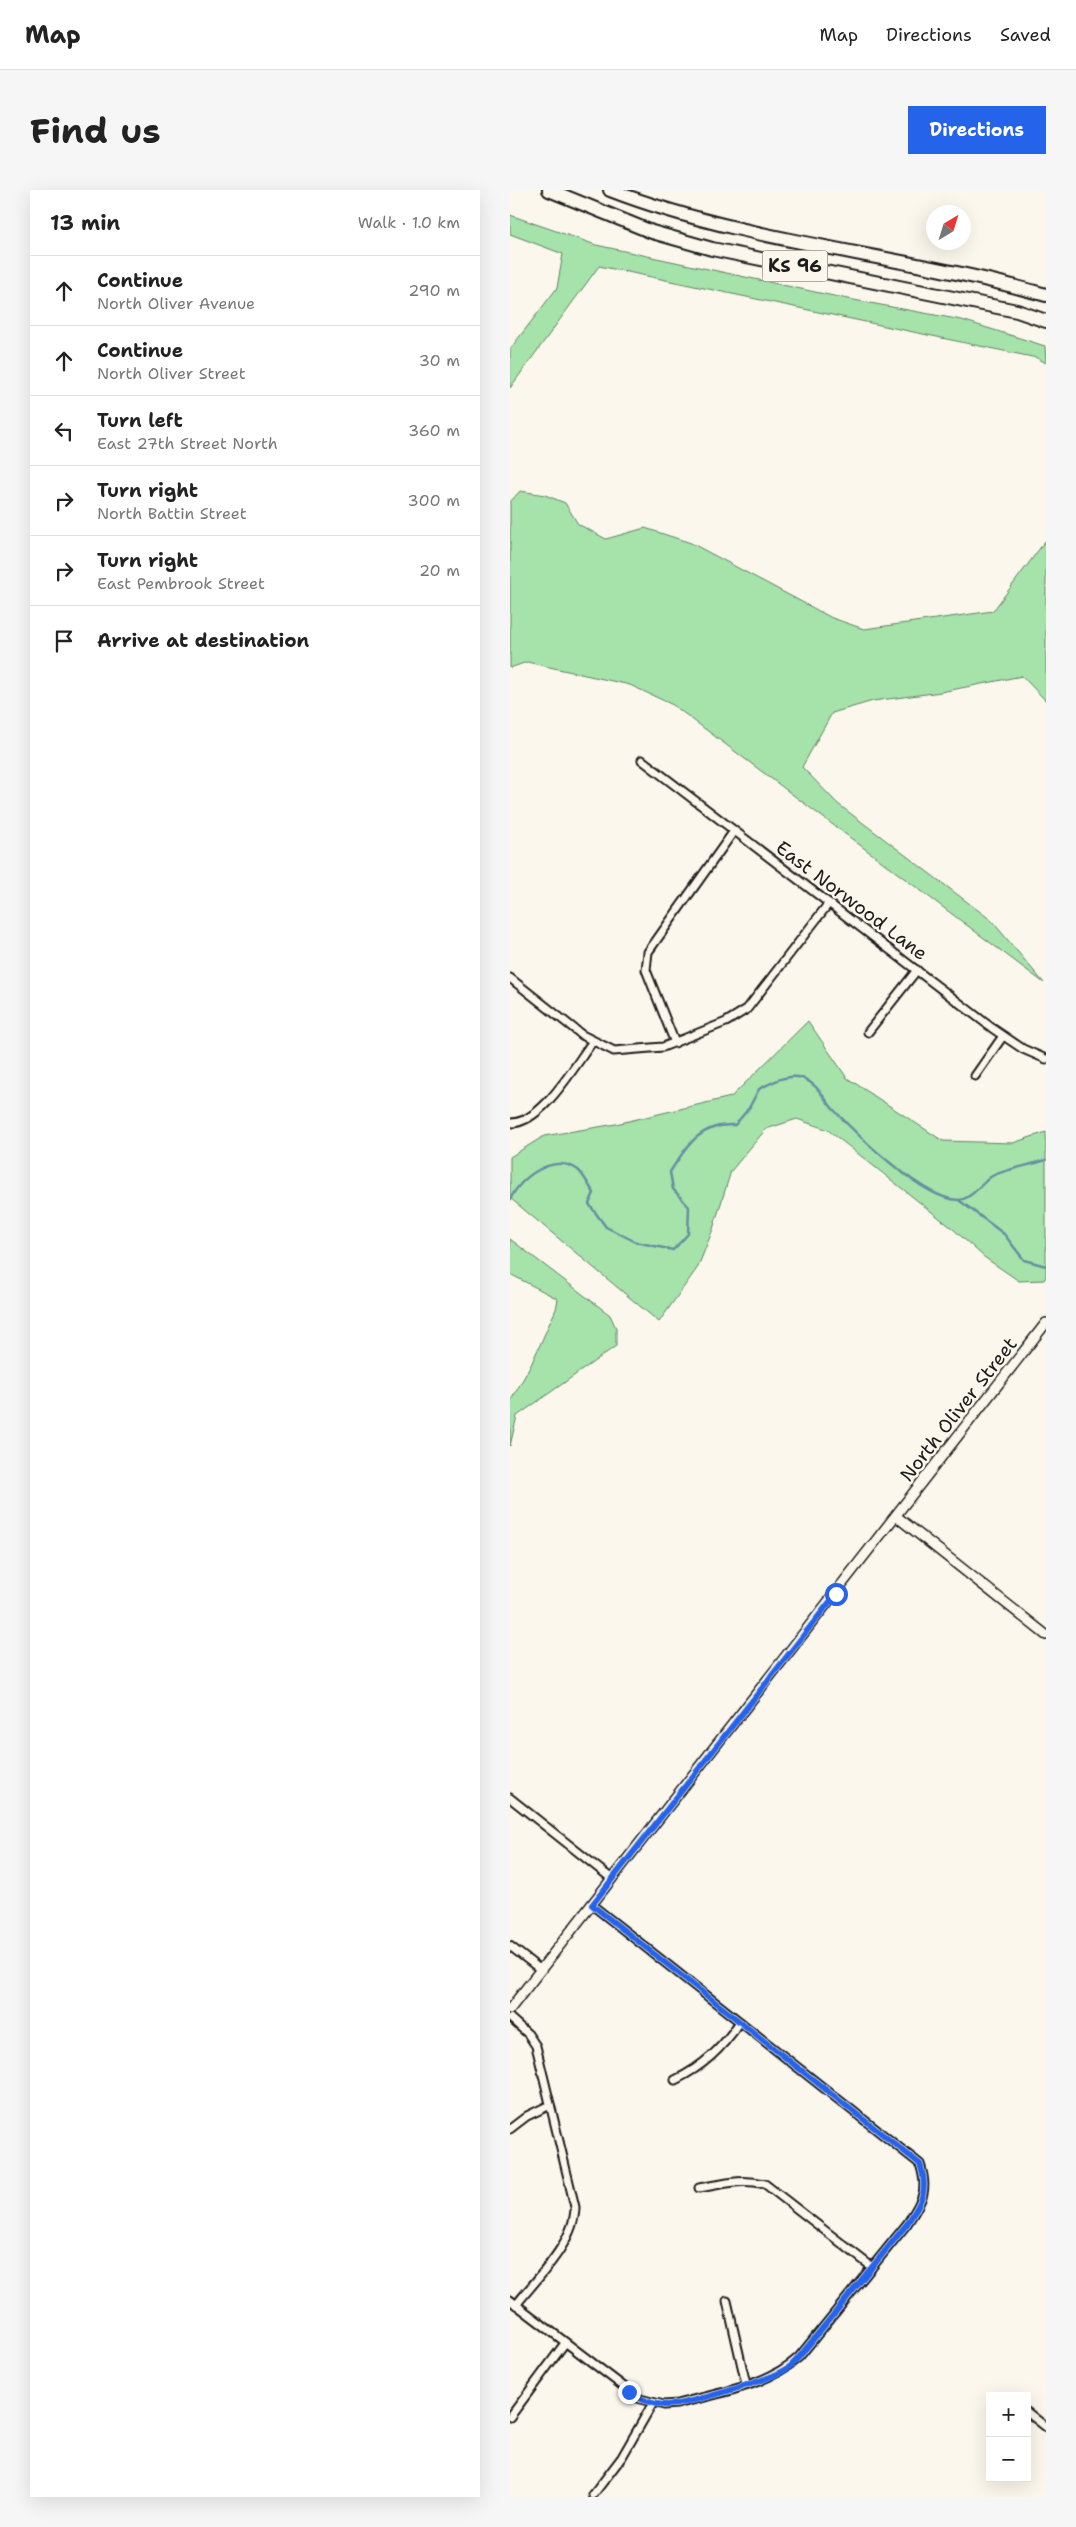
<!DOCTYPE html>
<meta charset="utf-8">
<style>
:root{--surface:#fff;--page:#f6f6f6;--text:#222;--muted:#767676;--line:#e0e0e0;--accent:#2563eb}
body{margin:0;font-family:"Shantell Sans",sans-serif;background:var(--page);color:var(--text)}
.controls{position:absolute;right:15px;bottom:15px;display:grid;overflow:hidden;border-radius:0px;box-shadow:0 5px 20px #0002}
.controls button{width:45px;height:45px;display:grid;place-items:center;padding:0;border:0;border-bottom:1px solid var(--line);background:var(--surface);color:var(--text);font:25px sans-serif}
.compass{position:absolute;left:416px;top:15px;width:45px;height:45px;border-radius:50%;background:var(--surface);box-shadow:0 5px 20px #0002;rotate:38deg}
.stop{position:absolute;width:15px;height:15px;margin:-11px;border:4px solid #2563eb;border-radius:50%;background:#fff}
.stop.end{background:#2563eb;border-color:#fff;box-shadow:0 1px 5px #0008}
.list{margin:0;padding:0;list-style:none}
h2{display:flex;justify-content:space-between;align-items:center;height:65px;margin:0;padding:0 20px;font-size:21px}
h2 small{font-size:16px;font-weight:400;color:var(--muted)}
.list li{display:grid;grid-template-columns:32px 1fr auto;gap:15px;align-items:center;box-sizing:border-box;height:70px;padding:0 20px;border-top:1px solid var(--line)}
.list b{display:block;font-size:19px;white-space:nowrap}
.list p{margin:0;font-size:16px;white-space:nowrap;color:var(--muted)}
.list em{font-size:16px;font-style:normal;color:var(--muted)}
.icon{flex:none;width:28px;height:28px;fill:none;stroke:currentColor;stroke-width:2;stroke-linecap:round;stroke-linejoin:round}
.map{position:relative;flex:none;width:536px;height:2307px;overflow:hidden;border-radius:0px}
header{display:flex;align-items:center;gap:30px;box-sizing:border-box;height:70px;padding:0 25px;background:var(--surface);border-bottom:1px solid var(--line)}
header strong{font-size:24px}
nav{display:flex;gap:28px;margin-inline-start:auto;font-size:18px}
.intro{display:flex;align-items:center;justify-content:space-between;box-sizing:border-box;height:120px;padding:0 30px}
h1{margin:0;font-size:35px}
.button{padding:12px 22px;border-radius:0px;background:var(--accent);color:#fff;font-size:18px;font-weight:700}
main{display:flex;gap:30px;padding:0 30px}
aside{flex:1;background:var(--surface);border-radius:0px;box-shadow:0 5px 20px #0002}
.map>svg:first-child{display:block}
.green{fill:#a5e3aa;stroke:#608063}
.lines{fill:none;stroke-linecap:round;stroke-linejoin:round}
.stream{stroke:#668ea1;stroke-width:2.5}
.street-casing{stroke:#1c1c1c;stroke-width:11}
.secondary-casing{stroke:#1c1c1c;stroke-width:12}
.highway-casing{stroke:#1c1c1c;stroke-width:16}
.street{stroke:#fbf7ec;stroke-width:7}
.secondary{stroke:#fbf7ec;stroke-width:9}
.highway{stroke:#fbf7ec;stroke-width:12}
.route{stroke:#2563eb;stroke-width:6}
.labels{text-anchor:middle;stroke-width:5;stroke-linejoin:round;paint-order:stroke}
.shield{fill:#fbf7ec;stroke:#5f5e5a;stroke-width:1}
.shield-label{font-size:18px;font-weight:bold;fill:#1c1c1c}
.street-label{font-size:19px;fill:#1c1c1c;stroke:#fbf7ec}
</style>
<header>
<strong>Map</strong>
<nav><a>Map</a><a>Directions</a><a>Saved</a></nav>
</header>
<div class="intro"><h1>Find us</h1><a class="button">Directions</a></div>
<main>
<aside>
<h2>13 min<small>Walk · 1.0 km</small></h2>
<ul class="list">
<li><svg class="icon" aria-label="ahead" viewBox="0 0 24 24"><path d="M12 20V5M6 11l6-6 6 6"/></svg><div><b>Continue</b><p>North Oliver Avenue</p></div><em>290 m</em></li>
<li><svg class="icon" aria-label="ahead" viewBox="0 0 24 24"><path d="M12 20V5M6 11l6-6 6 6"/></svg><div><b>Continue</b><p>North Oliver Street</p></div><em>30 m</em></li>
<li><svg class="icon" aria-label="left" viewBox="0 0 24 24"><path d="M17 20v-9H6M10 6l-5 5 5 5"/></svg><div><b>Turn left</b><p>East 27th Street North</p></div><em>360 m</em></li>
<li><svg class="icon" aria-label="right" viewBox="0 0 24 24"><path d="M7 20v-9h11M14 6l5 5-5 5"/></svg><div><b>Turn right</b><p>North Battin Street</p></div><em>300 m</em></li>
<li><svg class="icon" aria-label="right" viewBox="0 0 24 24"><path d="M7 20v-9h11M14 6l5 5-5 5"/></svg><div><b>Turn right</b><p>East Pembrook Street</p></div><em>20 m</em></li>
<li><svg class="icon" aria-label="arrive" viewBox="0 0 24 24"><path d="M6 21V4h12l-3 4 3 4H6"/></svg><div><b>Arrive at destination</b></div></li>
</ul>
</aside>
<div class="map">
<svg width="536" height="2307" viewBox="0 0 536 2307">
<rect width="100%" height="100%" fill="#fbf7ec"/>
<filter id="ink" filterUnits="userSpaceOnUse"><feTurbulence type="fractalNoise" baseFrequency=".02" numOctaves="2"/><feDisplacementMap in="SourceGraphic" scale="10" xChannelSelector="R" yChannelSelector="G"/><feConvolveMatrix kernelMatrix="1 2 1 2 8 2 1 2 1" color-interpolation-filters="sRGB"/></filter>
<g filter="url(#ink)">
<g class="green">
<path d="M0 25 86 55 333 108 452 130 535 156 536 173 527 168 89 76 0 198V159L47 98 53 64 0 44Z"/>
<path d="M10 301 35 305 55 313 68 334 96 349 135 338 181 353 322 428 354 439 483 421 536 350V511L512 486 431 502 363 511 322 523 292 577 328 614 481 730 534 793 163 515 120 495 17 472 0 478V312Z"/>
<path d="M298 831 337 888 433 951 503 953 536 942V1087L534 1090 509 1091 474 1067 442 1038 318 940 287 929 256 939 221 981 203 1039 188 1077 149 1132 0 1008V967L34 946 106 934 221 907Z"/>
<path d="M0 1049 100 1125 106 1138V1156L7 1226 0 1256V1212L20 1177 46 1119 48 1109 0 1084Z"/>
</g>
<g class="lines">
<g class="stream">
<path d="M0 1010C9 988 44 962 68 980 74 985 79 996 84 1003L79 1014 96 1037 126 1052 163 1060 178 1044 179 1017 163 999 160 982C177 955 191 933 225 935L239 918 249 899C261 893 278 883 292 888 308 894 313 908 324 920 347 945 413 1009 448 1010 461 1010 471 993 482 986 494 980 521 975 536 970"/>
<path d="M450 1011 494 1044 514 1070 536 1076"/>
</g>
<g class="street-casing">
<g id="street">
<path d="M132 570 482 838 513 859 536 869"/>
<path d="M0 788 72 845 104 861 153 857 216 832 237 819 319 713"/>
<path d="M358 842 407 780"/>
<path d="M165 853 136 780 138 762 224 641"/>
<path d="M465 886 493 846"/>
<path d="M0 933C32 934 65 875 83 851"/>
<path d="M0 1608 102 1689"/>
<path d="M0 1756 31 1780"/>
<path d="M0 1828 18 1844 26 1856 65 2017C65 2052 27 2088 6 2115"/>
<path d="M165 1890C194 1876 212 1858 230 1832"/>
<path d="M0 1939 17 1926 40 1915"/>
<path d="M189 1998C213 1994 230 1988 255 1994L362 2077"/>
<path d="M0 2110 130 2209 154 2215 167 2214C208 2203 257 2196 289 2167L397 2034C412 2011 419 2001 410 1974L82 1715"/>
<path d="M217 2111 236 2194"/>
<path d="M517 2222 536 2237"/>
<path d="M0 2227 55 2153"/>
<path d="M83 2305 112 2267 143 2213"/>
</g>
</g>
<g class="secondary-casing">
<g id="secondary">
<path d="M386 1326 536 1445"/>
<path d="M0 1819 536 1133"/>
</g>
</g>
<g class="highway-casing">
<g id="highway">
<path d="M39 0 142 42 202 59 507 121 536 131"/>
<path d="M100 0C240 54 392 64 536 105"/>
</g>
</g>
<use href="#street" class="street"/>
<use href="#secondary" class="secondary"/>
<use href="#highway" class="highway"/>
</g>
</g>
<g class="lines" filter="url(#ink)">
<path class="route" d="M119 2202C130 2209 142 2215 155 2215 173 2216 259 2190 275 2180 280 2177 285 2172 289 2167L397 2034C412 2011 419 2001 410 1974L82 1715 326 1404"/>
</g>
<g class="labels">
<rect class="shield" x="252.5" y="60.5" width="65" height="31" rx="4"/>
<g class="shield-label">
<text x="285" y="82">KS 96</text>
</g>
<g class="street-label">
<text transform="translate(342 710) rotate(37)" y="7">East Norwood Lane</text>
<text transform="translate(448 1219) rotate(-52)" y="7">North Oliver Street</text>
</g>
</g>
</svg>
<div class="controls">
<button>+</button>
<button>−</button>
</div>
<svg class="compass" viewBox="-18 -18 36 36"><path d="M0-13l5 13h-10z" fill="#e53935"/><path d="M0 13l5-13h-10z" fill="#767676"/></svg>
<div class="stop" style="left:326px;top:1404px"></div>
<div class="stop end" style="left:119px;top:2202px"></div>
</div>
</main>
